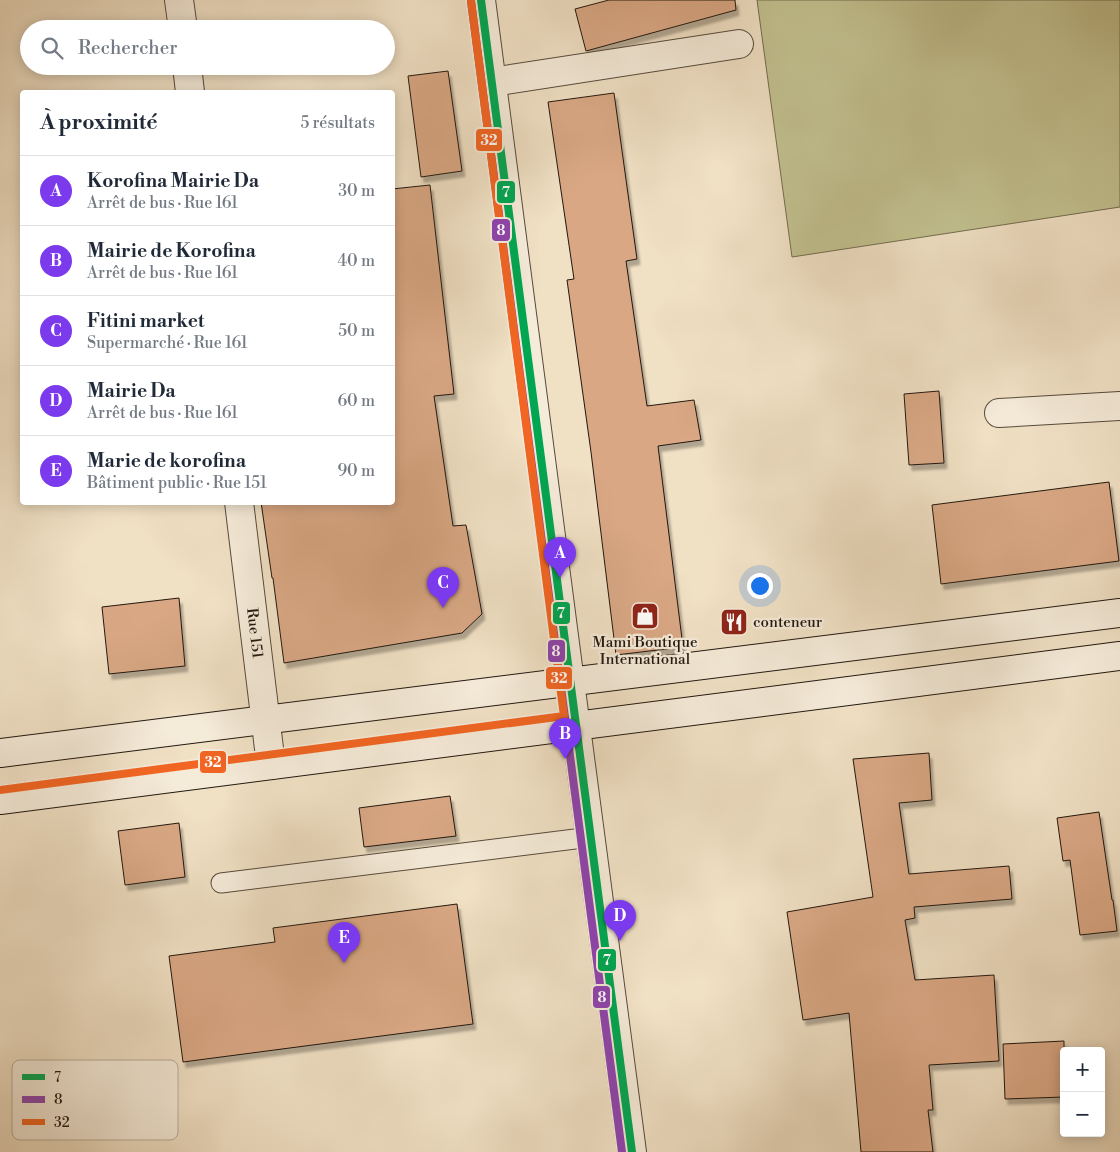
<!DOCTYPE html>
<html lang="fr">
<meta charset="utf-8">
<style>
:root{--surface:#fff;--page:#f2f2f3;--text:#1f2937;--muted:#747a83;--line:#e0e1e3;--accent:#7c3aed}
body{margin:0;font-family:"Libre Bodoni",serif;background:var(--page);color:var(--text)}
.controls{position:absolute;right:15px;bottom:15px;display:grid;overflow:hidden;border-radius:5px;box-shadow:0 2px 12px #0003}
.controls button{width:45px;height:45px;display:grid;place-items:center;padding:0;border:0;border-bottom:1px solid var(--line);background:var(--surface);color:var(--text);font:25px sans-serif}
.you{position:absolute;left:759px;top:585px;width:18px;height:18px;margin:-12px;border:4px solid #fff;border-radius:50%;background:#1a73e8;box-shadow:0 0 0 8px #1a73e833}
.badge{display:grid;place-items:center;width:32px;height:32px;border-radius:50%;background:var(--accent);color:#fff;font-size:16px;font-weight:700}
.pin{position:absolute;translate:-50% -41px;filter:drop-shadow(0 1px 2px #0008)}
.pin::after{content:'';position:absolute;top:26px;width:18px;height:15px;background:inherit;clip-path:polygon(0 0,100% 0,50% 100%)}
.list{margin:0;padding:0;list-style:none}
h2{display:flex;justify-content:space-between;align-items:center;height:65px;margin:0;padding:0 20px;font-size:21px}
h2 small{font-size:16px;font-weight:400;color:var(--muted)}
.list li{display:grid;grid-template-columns:32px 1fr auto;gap:15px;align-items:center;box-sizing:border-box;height:70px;padding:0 20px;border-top:1px solid var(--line)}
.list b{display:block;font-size:19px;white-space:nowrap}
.list p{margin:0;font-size:16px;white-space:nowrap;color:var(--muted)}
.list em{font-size:16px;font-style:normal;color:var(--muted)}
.icon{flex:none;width:28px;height:28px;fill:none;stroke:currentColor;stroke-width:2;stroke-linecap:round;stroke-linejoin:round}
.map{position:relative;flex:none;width:1120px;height:1152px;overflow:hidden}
.search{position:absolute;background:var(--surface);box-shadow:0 2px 12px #0003;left:20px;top:20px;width:375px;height:55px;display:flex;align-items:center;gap:12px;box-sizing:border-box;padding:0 18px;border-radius:28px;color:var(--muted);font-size:19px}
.panel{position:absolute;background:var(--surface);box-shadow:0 2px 12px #0003;left:20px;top:90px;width:375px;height:415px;border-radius:5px}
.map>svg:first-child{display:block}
.green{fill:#c2c08f;stroke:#726c4f}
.building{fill:#d9a784;stroke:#22180f;filter:url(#shadow)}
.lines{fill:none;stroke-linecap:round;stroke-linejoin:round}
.service-casing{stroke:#564a3c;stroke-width:21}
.minor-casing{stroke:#564a3c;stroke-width:30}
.tertiary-casing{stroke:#564a3c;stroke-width:30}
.secondary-casing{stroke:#22180f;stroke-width:30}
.service{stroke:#f5ebd9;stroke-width:19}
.minor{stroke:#f5ebd9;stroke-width:28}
.tertiary{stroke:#f5ebd9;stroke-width:28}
.secondary{stroke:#f5ebd9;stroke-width:28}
.bus-1-casing{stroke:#f5ebd9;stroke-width:11}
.bus-2-casing{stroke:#f5ebd9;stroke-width:11}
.bus-3-casing{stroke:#f5ebd9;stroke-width:11}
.bus-1{stroke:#00a651;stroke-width:8}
.bus-2{stroke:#8e44ad;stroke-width:8}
.bus-3{stroke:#f26522;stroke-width:8}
.labels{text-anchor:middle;stroke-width:4.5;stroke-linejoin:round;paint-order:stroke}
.poi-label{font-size:15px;fill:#22180f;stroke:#f5ebd9;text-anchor:start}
.street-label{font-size:15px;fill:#22180f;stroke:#f5ebd9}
.key{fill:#f5ebd9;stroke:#b6ac9c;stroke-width:1}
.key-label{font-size:14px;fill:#22180f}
.line-badge{stroke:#f5ebd9;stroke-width:2}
.badge-label{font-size:14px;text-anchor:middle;font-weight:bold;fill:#fff}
</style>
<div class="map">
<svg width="1120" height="1152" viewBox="0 0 1120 1152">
<defs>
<filter id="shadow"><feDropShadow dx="3" dy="5.5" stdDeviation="1" flood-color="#0004"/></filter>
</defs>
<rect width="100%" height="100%" fill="#f0e0c4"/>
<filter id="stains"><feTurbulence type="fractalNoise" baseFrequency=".004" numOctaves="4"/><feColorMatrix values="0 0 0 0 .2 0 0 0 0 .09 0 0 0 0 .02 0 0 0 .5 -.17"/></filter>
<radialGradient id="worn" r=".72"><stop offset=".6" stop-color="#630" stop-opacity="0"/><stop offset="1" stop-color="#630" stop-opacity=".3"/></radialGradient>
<path class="green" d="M757 0H1120V207L792 257Z"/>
<g class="building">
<path d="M609 0H735L736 10 586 51 575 9Z"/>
<path d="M448 71 462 171 421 177 408 76Z"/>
<path d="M614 93 637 259 626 261 647 406 694 400 701 440 658 446 683 647 616 655 591 452 567 280 574 279 548 102Z"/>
<path d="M430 185 454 394 434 396 453 526 466 525 482 614 462 633 284 663 273 578H272L261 502H392V189Z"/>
<path d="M939 391 944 463 909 465 904 394Z"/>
<path d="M1109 482 1119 561 941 584 932 505Z"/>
<path d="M179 598 185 666 109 674 102 607Z"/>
<path d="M929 753 932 800 899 803 909 874 1009 866 1012 899 914 907 915 918 905 920 915 980 994 975 999 1061 929 1065 933 1110H928L933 1152H861L849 1013 803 1020 787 912 873 897 853 759Z"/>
<path d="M450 796 456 836 364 847 359 808Z"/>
<path d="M1099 812 1112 900H1113L1117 931 1080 935 1070 860 1063 861 1057 818Z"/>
<path d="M179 823 185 877 125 885 118 831Z"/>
<path d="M457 904 473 1024 183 1062 169 956 275 942 273 928Z"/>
<path d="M1064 1041V1097L1005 1099 1003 1044Z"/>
</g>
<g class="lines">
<g class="service-casing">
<path id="service" d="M221 883 591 837"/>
</g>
<g class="minor-casing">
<g id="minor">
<path d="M179 0 183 29"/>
<path d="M481 0 570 682"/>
<path d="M187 66 190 92"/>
<path d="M492 82 739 44"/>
<path d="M999 413 1120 406"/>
<path id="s1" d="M239 502 271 765"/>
</g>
</g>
<g class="tertiary-casing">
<path id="tertiary" d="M570 682 632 1152"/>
</g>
<g class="secondary-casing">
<g id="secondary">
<path d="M0 753 1120 613"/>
<path d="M0 800 1120 656"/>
</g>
</g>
<use href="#service" class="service"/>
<use href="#minor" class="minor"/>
<use href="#tertiary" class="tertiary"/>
<use href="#secondary" class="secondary"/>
<g class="bus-1-casing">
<path id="bus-1" d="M481 0 632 1152"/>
</g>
<g class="bus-2-casing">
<path id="bus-2" d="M471 1 622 1152"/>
</g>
<g class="bus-3-casing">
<path id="bus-3" d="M0 790 564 716 471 1"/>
</g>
<use href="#bus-1" class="bus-1"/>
<use href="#bus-2" class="bus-2"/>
<use href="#bus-3" class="bus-3"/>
</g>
<defs>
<g id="shop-square" transform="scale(1.4375)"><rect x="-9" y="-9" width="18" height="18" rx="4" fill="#8f2418" stroke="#f5ebd9"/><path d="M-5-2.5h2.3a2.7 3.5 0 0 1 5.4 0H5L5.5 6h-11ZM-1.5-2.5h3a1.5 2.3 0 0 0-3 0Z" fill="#fff"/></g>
<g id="restaurant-square" transform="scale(1.4375)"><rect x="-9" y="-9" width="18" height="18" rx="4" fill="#8f2418" stroke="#f5ebd9"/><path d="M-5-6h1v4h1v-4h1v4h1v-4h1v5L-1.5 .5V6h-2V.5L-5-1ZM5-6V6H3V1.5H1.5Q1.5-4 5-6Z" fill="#fff"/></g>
</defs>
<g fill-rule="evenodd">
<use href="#shop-square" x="645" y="616"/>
<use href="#restaurant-square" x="734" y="622"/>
</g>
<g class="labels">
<g class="poi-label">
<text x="753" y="627">conteneur</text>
<text x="645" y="647" text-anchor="middle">Mami Boutique<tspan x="645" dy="17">International</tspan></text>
</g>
<g class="street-label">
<text dy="5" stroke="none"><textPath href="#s1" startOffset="132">Rue 151</textPath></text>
</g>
</g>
<rect x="12" y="1060" width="166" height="80" rx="8" class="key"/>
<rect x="22" y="1074" width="23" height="6" fill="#00a651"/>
<rect x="22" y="1096" width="23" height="7" fill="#8e44ad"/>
<rect x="22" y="1119" width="23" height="6" fill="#f26522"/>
<g class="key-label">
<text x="54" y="1082">7</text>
<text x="54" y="1104">8</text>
<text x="54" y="1127">32</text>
</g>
<g class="line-badge">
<rect x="475" y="128" width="28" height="24" rx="5" fill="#f26522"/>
<rect x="496" y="180" width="20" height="24" rx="5" fill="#00a651"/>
<rect x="491" y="218" width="20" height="24" rx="5" fill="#8e44ad"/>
<rect x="552" y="601" width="19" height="24" rx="5" fill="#00a651"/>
<rect x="547" y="639" width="19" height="24" rx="5" fill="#8e44ad"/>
<rect x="545" y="666" width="28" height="24" rx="5" fill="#f26522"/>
<rect x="199" y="750" width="28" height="24" rx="5" fill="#f26522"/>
<rect x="597" y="948" width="20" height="24" rx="5" fill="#00a651"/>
<rect x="592" y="985" width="19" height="24" rx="5" fill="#8e44ad"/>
</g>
<g class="badge-label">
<text x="489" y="145">32</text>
<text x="506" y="197">7</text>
<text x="501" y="235">8</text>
<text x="561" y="618">7</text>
<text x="556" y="656">8</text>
<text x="559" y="683">32</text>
<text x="213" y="767">32</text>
<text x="607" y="965">7</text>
<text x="602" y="1002">8</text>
</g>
<rect width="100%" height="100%" filter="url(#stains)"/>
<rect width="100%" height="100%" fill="url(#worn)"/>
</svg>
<div class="controls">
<button>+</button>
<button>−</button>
</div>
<div class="you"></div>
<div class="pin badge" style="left:560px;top:578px">A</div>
<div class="pin badge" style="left:565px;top:759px">B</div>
<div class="pin badge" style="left:443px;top:608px">C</div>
<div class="pin badge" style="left:620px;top:941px">D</div>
<div class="pin badge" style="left:344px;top:963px">E</div>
<div class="search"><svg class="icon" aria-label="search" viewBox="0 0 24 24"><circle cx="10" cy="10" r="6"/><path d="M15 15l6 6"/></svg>Rechercher</div>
<section class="panel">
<h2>À proximité<small>5 résultats</small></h2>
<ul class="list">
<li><span class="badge">A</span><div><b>Korofina Mairie Da</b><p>Arrêt de bus · Rue 161</p></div><em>30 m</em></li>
<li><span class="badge">B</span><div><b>Mairie de Korofina</b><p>Arrêt de bus · Rue 161</p></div><em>40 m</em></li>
<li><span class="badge">C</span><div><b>Fitini market</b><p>Supermarché · Rue 161</p></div><em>50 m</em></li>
<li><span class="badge">D</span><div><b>Mairie Da</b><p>Arrêt de bus · Rue 161</p></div><em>60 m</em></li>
<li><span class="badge">E</span><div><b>Marie de korofina</b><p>Bâtiment public · Rue 151</p></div><em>90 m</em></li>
</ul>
</section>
</div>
